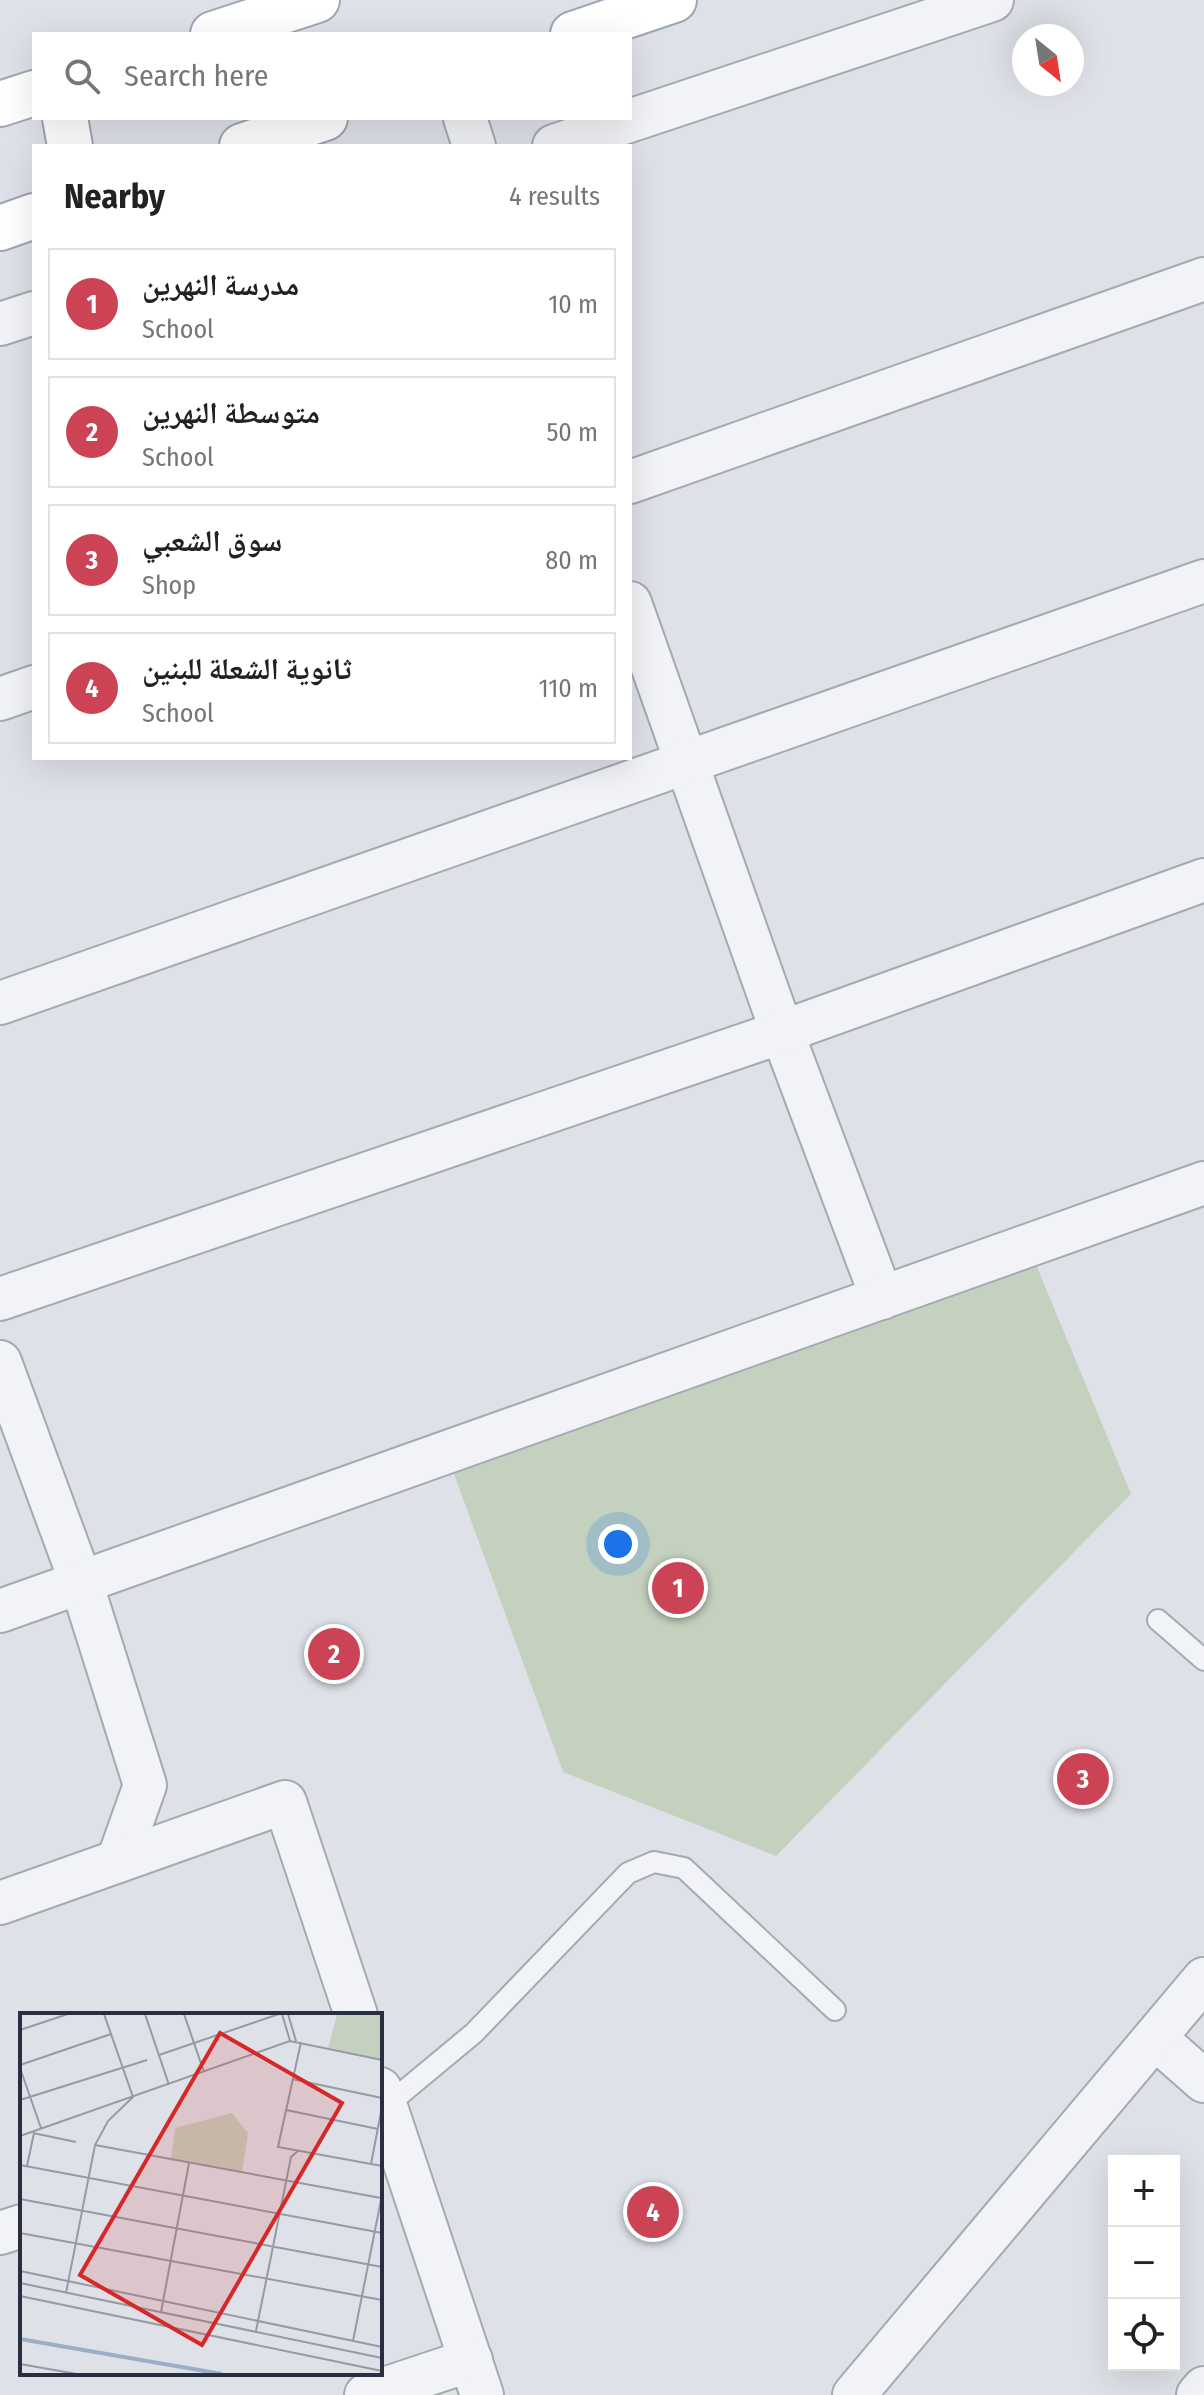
<!DOCTYPE html>
<meta charset="utf-8">
<style>
:root{--surface:#fff;--page:#f2f2f2;--text:#222;--muted:#767676;--line:#e0e0e0;--accent:#cc4355}
body{margin:0;font-family:"Fira Sans Condensed","Noto Naskh Arabic",sans-serif;background:var(--page);color:var(--text)}
.controls{position:absolute;right:24px;bottom:24px;display:grid;overflow:hidden;border-radius:0px;box-shadow:0 8px 32px #0002}
.controls button{width:72px;height:72px;display:grid;place-items:center;padding:0;border:0;border-bottom:2px solid var(--line);background:var(--surface);color:var(--text);font:40px sans-serif}
.compass{position:absolute;left:1012px;top:24px;width:72px;height:72px;border-radius:50%;background:var(--surface);box-shadow:0 8px 32px #0002;rotate:150deg}
.you{position:absolute;left:618px;top:1544px;width:28px;height:28px;margin:-20px;border:6px solid #fff;border-radius:50%;background:#1a73e8;box-shadow:0 0 0 12px #1a73e833}
.badge{display:grid;place-items:center;width:52px;height:52px;border-radius:50%;background:var(--accent);color:#fff;font-size:26px;font-weight:700}
.pin{position:absolute;translate:-50% -50%;border:4px solid #fff;box-shadow:0 2px 8px #0006}
.list{margin:0;padding:0;list-style:none}
h2{display:flex;justify-content:space-between;align-items:center;height:104px;margin:0;padding:0 32px;font-size:34px}
h2 small{font-size:26px;font-weight:400;color:var(--muted)}
.list li{display:grid;grid-template-columns:52px 1fr auto;gap:24px;align-items:center;box-sizing:border-box;height:112px;margin:0 16px 16px;padding:0 16px;border:2px solid var(--line);border-radius:0px}
.list b{display:block;font-size:30px;white-space:nowrap}
.list p{margin:0;font-size:26px;white-space:nowrap;color:var(--muted)}
.list em{font-size:26px;font-style:normal;color:var(--muted)}
.icon{flex:none;width:44px;height:44px;fill:none;stroke:currentColor;stroke-width:2;stroke-linecap:round;stroke-linejoin:round}
.map{position:relative;flex:none;width:1204px;height:2395px;overflow:hidden}
.search{position:absolute;background:var(--surface);box-shadow:0 8px 32px #0002;left:32px;top:32px;width:600px;height:88px;display:flex;align-items:center;gap:20px;box-sizing:border-box;padding:0 28px;border-radius:0px;color:var(--muted);font-size:30px}
.panel{position:absolute;background:var(--surface);box-shadow:0 8px 32px #0002;left:32px;top:144px;width:600px;height:616px;border-radius:0px}
.map>svg:first-child{display:block}
.garden{fill:#c4d1bf}
.lines{fill:none;stroke-linecap:round;stroke-linejoin:round}
.lane-casing{stroke:#a4a9b2;stroke-width:24}
.street-casing{stroke:#a4a9b2;stroke-width:46}
.primary-casing{stroke:#9ea6b3;stroke-width:48}
.lane{stroke:#f1f3f6;stroke-width:20}
.street{stroke:#f1f3f6;stroke-width:42}
.primary{stroke:#fff;stroke-width:44}
.inset-river{fill:none;stroke:#99afc8;stroke-width:4}
.inset-road{fill:none;stroke:#959aa4;stroke-width:2}
.view{fill:#d62828;fill-opacity:0.15;stroke:#d62828;stroke-width:4}
.inset-edge{fill:none;stroke:#282f3e;stroke-width:4}
</style>
<div class="map">
<svg width="1204" height="2395" viewBox="0 0 1204 2395">
<rect width="100%" height="100%" fill="#dee2e8"/>
<path class="garden" d="M1028 1245 1131 1494 776 1856 563 1772 446 1452Z"/>
<g class="lines">
<g class="lane-casing">
<g id="lane">
<path d="M1158 1620 1204 1660"/>
<path d="M386 2106 474 2033 628 1873 654 1862 684 1868 835 2010"/>
</g>
</g>
<g class="street-casing">
<g id="street">
<path d="M465 118 474 146"/>
<path d="M554 146 992 0"/>
<path d="M0 324 34 313"/>
<path d="M630 482 1204 279"/>
<path d="M630 603 782 1032 882 1298"/>
<path d="M0 699 34 687"/>
<path d="M0 1003 1204 581"/>
<path d="M0 1299 782 1032 1204 880"/>
<path d="M0 1362 81 1582 145 1785 118 1861"/>
<path d="M0 1611 1204 1183"/>
<path d="M0 1903 285 1802 356 2015"/>
<path d="M1155 2038 1204 2081"/>
<path d="M380 2089 482 2395"/>
<path d="M0 2233 22 2226"/>
<path d="M366 2395 471 2360"/>
<path d="M854 2395 1204 1979"/>
<path d="M1198 2395 1204 2388"/>
</g>
</g>
<g class="primary-casing">
<g id="primary">
<path d="M213 34 317 0"/>
<path d="M573 34 674 0"/>
<path d="M0 104 34 93"/>
<path d="M65 118 70 146"/>
<path d="M242 146 325 118"/>
<path d="M0 228 34 216"/>
</g>
</g>
<use href="#lane" class="lane"/>
<use href="#street" class="street"/>
<use href="#primary" class="primary"/>
</g>
<g transform="translate(20 2013)">
<rect width="362" height="362" fill="#dee2e8"/>
<path d="M362 1V47L308 35 317 2ZM212 100 228 120 222 160 151 147 155 115Z" fill="#c4d1bf"/>
<path class="inset-river" d="M0 326 202 361"/>
<path class="inset-road" d="M125 1 149 72M164 1 184 59M262 1 270 28M268 1 276 28M0 17 48 1M281 29 258 134 362 153M139 42 259 1M0 52 91 21M0 55 21 115M272 66 362 85M0 87 127 47M266 97 358 116M13 120 56 129M0 123 270 28 362 47M75 132 361 185M351 151 362 94M0 152 362 220M7 153 14 120M0 186 362 254M0 220 362 287M0 258 362 334M0 270 362 345M46 280 75 132 88 108 113 84 84 1M0 283 362 358M141 299 169 150M236 318 271 144 279 137M333 328 362 182M0 351 57 361"/>
<path class="view" d="M200 20 322 90 182 332 60 262Z"/>
<rect width="362" height="362" class="inset-edge"/>
</g>
</svg>
<div class="controls">
<button>+</button>
<button>−</button>
<button><svg class="icon" aria-label="locate" viewBox="0 0 24 24"><circle cx="12" cy="12" r="6"/><path d="M12 2v4M12 18v4M2 12h4M18 12h4"/></svg></button>
</div>
<svg class="compass" viewBox="-18 -18 36 36"><path d="M0-13l5 13h-10z" fill="#e53935"/><path d="M0 13l5-13h-10z" fill="#767676"/></svg>
<div class="you"></div>
<div class="pin badge" style="left:678px;top:1588px">1</div>
<div class="pin badge" style="left:334px;top:1654px">2</div>
<div class="pin badge" style="left:1083px;top:1779px">3</div>
<div class="pin badge" style="left:653px;top:2212px">4</div>
<div class="search"><svg class="icon" aria-label="search" viewBox="0 0 24 24"><circle cx="10" cy="10" r="6"/><path d="M15 15l6 6"/></svg>Search here</div>
<section class="panel">
<h2>Nearby<small>4 results</small></h2>
<ul class="list">
<li><span class="badge">1</span><div><b>مدرسة النهرين</b><p>School</p></div><em>10 m</em></li>
<li><span class="badge">2</span><div><b>متوسطة النهرين</b><p>School</p></div><em>50 m</em></li>
<li><span class="badge">3</span><div><b>سوق الشعبي</b><p>Shop</p></div><em>80 m</em></li>
<li><span class="badge">4</span><div><b>ثانوية الشعلة للبنين</b><p>School</p></div><em>110 m</em></li>
</ul>
</section>
</div>
